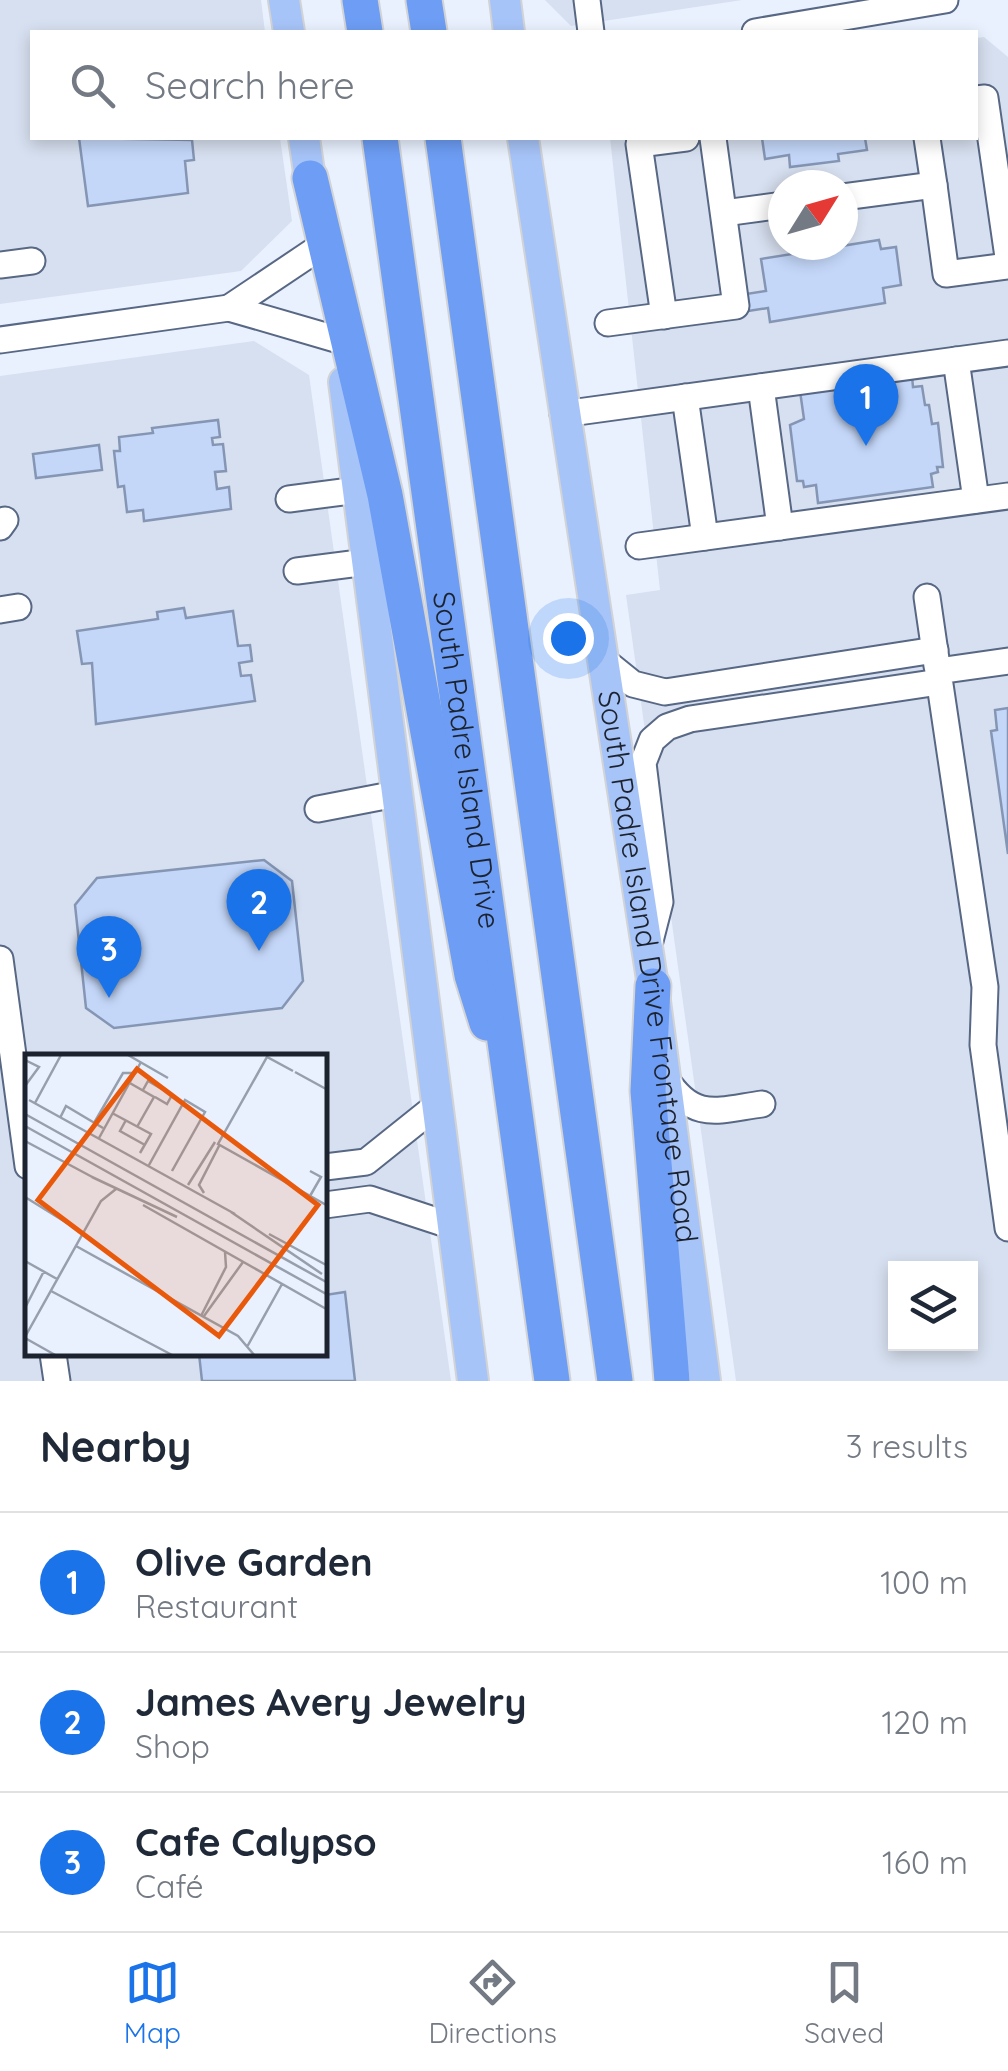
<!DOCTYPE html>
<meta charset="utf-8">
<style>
:root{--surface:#fff;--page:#f6f6f7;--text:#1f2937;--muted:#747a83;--line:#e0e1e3;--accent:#1a73e8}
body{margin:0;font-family:Quicksand,sans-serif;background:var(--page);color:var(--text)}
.controls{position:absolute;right:30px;bottom:30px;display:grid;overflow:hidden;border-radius:0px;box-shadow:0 5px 15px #0003}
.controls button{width:90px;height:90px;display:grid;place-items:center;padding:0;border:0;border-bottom:2px solid var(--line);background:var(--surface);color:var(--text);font:50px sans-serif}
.compass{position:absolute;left:768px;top:170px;width:90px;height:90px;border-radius:50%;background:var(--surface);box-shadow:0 5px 15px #0003;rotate:53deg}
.you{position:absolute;left:568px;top:638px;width:35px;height:35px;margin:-25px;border:8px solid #fff;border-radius:50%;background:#1a73e8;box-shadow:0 0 0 15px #1a73e833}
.badge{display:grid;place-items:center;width:65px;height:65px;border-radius:50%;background:var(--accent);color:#fff;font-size:32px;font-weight:700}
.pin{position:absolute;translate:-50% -82px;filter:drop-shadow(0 2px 5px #0008)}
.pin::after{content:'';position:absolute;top:52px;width:35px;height:30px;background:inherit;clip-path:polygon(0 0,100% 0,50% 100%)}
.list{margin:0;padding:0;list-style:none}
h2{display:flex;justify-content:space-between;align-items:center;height:130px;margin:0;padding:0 40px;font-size:42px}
h2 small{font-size:32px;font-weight:400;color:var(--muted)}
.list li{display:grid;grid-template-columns:65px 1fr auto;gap:30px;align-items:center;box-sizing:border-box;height:140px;padding:0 40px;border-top:2px solid var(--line)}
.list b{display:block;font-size:38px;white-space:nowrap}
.list p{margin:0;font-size:32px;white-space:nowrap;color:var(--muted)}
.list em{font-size:32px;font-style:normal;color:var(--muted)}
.icon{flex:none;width:55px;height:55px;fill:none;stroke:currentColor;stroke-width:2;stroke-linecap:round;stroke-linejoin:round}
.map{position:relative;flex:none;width:1008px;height:1381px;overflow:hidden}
.search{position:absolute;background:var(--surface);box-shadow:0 5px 15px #0003;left:30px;right:30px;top:30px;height:110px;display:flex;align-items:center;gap:25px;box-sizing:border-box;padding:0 35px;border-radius:0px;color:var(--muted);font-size:38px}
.sheet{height:550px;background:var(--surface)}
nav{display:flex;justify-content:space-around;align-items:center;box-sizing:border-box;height:140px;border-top:2px solid var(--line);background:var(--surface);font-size:28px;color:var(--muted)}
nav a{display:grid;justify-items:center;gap:5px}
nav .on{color:var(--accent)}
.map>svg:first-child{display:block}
.built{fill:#d7e0f0;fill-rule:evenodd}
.building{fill:#c4d7f9;stroke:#8596b5;stroke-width:2.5}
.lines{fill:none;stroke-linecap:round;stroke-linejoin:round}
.minor-casing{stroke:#576784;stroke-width:29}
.major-casing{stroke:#d2d3d5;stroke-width:34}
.highway-casing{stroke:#d2d3d5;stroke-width:39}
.minor{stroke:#fff;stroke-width:25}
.major{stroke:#a7c4f8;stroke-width:30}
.highway{stroke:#6d9df4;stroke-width:35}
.labels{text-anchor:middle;stroke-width:9;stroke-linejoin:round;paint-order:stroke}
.street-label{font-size:30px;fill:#1c232f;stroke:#fff}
.inset-road{fill:none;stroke:#979fac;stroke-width:2.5}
.view{fill:#e8590c;fill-opacity:0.15;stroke:#e8590c;stroke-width:5}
.inset-edge{fill:none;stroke:#1c232f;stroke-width:5}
</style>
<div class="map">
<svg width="1008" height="1381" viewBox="0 0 1008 1381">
<rect width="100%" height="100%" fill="#e9f1ff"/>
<g class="built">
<path d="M0 0H261L265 32H32V138H280L292 221 241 271 0 304Z"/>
<path d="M545 0H742L571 26Z"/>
<path d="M984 37 1008 57V1381H736L626 595 660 590 610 138H976V38ZM783 185H843V245H783ZM896 1268H970V1344H896Z"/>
<path d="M254 341 309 375 451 1381H0V376ZM28 1056H325V1354H28Z"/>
</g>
<g class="building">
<path d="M79 138 192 140 194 160 185 161 188 193 88 206Z"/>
<path d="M762 138H865L867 150 838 154 839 161 790 167 789 155 765 159Z"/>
<path d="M879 240 881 249 896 247 901 285 883 288 885 303 770 322 768 308 748 311 746 294 766 291 761 259Z"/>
<path d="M912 376 913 387 922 386 925 405H929L932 424 938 423 943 467H937L938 472 931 474 933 487 818 503 816 485 804 487 803 481H797L790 425 804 419 800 391Z"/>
<path d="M218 420 220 437 212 438 213 445 223 444 226 471 215 472 217 489 229 487 231 509 144 521 143 510 127 512 124 486 118 487 114 451H120L119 437 153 433 152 428Z"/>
<path d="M99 445 102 470 36 478 33 454Z"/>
<path d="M184 608 186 618 233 611 238 646 250 645 252 661 239 663 241 676 251 675 255 701 96 724 92 663 82 664 77 631 158 619 157 612Z"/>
<path d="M1008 708V854L991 731 997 730 995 710Z"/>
<path d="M264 860 292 881 303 981 282 1008 114 1028 86 1008 75 905 97 878Z"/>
<path d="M345 1292 355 1381H202L199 1354H325V1295Z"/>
</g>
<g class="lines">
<g class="minor-casing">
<g id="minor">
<path d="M587 0 591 32"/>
<path d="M755 32 945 0"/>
<path d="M976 99 985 98 1008 257"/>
<path d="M934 185 946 274 1008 266"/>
<path d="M843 197 934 185 927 138"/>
<path d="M724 213 783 205"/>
<path d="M0 265 32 261"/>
<path d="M229 308 320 247"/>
<path d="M664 316 639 144 686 138"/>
<path d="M608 323 736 306 713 138"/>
<path d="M0 340 229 308 339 340"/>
<path d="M956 360 976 500"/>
<path d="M761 387 780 527"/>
<path d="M685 397 705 537"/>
<path d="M563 414 1008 353"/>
<path d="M289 499 358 490"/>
<path d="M0 527 5 520"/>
<path d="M639 546 1008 496"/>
<path d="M297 571 367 562"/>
<path d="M927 597 937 666"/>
<path d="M0 610 18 607"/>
<path d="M602 659 633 684 665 692 935 650"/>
<path d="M1008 661 938 671 985 987 983 1045 1008 1228"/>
<path d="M318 809 396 794"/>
<path d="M649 945 660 902 643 763 652 740 667 727 690 719 939 682"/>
<path d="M0 959 28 1166"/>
<path d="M666 1079C694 1122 718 1110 762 1104"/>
<path d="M325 1167 366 1162 436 1106"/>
<path d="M325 1205 370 1199 452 1226"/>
<path d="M53 1354 57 1381"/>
</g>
</g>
<g class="major-casing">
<g id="major">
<path d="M284 0 289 32"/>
<path d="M505 0 509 32"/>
<path d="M304 138 313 199"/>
<path id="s1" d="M523 138 653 986 705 1381"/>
<path d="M344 382 473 1381"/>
</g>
</g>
<g class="highway-casing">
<g id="highway">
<path d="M360 0 365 32"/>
<path d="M424 0 429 32"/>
<path id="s2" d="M380 138 552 1381"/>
<path d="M443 138 615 1381"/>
<path d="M310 178 385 495 472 975 487 1023"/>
<path d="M653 986 648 1091 672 1381"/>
</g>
</g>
<use href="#minor" class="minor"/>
<use href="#major" class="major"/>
<use href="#highway" class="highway"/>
</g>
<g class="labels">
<g class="street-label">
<text dy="10" stroke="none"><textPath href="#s2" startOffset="628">South Padre Island Drive</textPath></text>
<text dy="10" stroke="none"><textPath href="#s1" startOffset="838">South Padre Island Drive Frontage Road</textPath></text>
</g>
</g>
<g transform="translate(25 1054)">
<rect width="302" height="302" fill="#e9f1ff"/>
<path class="inset-road" d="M103 1 143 24M0 6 14 13 0 32M268 17 242 3 193 90 303 152M270 18 301 35M103 28 129 43 112 73M118 36 123 27 147 41 142 50 130 43M4 46 210 160M10 49 36 1M87 59 126 80 115 99M0 60 303 229M35 64 41 52 78 74M101 66 95 77 120 91M69 69 98 19H108M0 72 303 241M74 84 116 8M0 87 71 125M124 111 160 46 180 58 147 117M67 123 152 163M163 131 190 88M179 139 174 131 194 92M285 142 296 123 285 117M0 143 58 179M118 151 303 256M206 158 297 220M244 180 303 212M51 192 213 282 230 302M0 207 32 225M26 237 149 302M0 254 19 217M176 262 201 213 200 198M179 262 218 208M0 283 76 147 91 135M0 284 32 302M222 293 257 230"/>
<path class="view" d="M112 15 293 151 194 282 13 146Z"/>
<rect width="302" height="302" class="inset-edge"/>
</g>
</svg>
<div class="controls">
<button><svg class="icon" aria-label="layers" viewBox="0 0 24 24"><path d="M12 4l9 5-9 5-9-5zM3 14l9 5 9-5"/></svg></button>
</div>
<svg class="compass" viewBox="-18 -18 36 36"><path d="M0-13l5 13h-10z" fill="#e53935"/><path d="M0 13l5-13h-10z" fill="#747a83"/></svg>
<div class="you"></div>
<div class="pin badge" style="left:866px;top:446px">1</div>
<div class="pin badge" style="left:259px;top:951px">2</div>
<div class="pin badge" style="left:109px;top:998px">3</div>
<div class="search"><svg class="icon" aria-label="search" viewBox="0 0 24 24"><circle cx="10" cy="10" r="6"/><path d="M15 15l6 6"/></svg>Search here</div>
</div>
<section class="sheet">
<h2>Nearby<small>3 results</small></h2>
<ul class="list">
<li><span class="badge">1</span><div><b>Olive Garden</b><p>Restaurant</p></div><em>100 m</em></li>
<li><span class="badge">2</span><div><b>James Avery Jewelry</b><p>Shop</p></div><em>120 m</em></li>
<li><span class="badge">3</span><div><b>Cafe Calypso</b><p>Café</p></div><em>160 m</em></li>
</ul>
</section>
<nav>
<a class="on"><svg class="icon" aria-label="map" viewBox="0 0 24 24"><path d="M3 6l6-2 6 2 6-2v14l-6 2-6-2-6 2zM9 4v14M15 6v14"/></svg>Map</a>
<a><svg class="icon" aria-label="directions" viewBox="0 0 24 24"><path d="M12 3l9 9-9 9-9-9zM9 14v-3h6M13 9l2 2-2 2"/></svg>Directions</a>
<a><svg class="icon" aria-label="saved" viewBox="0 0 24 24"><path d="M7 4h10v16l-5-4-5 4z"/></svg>Saved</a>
</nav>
